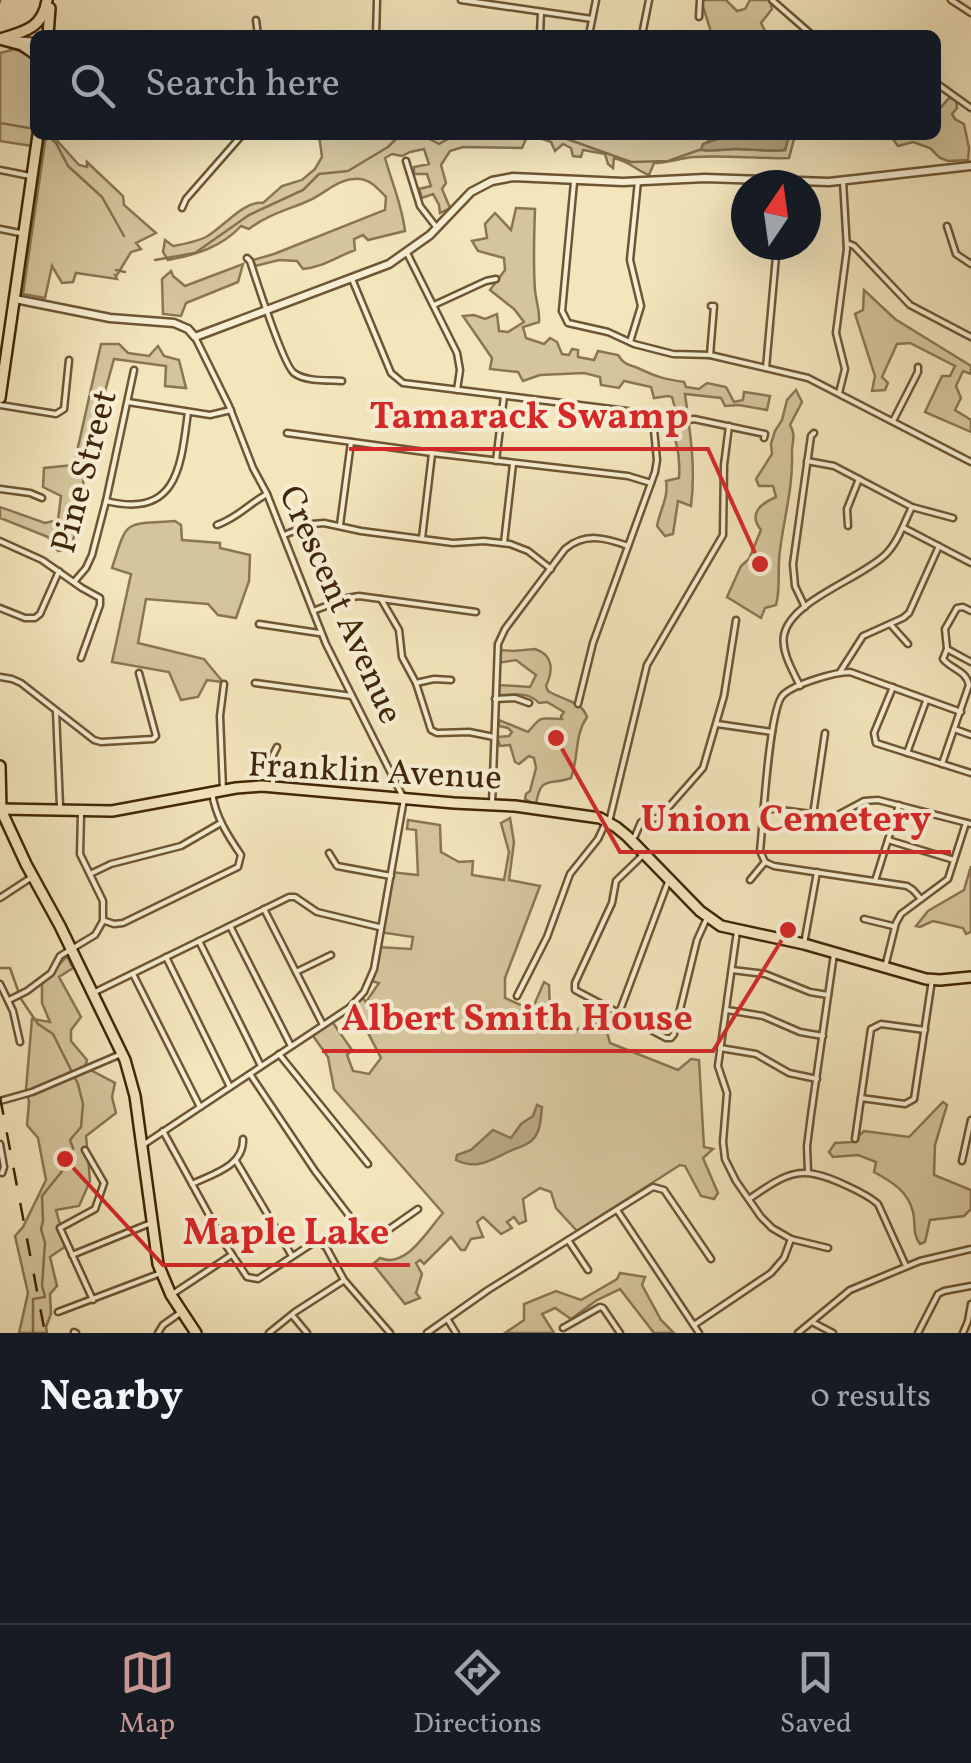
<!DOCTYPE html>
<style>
:root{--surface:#171b24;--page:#20242c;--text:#f1f3f6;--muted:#9ea1a6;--line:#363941;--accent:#c59692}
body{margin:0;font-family:Vollkorn,serif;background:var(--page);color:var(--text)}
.compass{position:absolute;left:731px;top:170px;width:90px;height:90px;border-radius:50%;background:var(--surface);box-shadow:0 10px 40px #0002;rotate:13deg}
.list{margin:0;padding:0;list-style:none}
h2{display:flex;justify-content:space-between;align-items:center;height:130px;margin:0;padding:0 40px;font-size:42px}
h2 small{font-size:32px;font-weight:400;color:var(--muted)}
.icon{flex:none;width:55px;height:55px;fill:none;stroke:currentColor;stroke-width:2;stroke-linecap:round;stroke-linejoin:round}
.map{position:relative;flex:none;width:971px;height:1333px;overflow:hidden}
.search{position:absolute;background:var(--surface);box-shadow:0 10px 40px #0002;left:30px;right:30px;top:30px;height:110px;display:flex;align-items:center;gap:25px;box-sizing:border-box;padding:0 35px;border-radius:15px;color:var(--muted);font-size:38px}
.sheet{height:290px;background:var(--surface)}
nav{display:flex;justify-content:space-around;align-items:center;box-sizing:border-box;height:140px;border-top:2px solid var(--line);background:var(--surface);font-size:28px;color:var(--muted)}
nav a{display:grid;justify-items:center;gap:5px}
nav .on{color:var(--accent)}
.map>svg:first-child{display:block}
.green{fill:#d5c59d;stroke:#8b7652;stroke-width:2.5}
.water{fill:#b6a47e;stroke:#87724e;stroke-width:2.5}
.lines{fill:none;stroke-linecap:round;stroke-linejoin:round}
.stream{stroke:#87724e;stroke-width:2.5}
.minor-casing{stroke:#6e5634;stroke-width:9}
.tertiary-casing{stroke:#6e5634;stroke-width:11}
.primary-casing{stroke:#412607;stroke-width:14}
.minor{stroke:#f7eed3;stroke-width:4}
.tertiary{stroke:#f7eed3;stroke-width:6}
.primary{stroke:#f3e5bc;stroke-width:9}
.rail{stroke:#412607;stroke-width:2.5;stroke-dasharray:18 18;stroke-linecap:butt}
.labels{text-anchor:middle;stroke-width:8;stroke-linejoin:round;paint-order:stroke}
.street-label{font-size:35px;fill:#412607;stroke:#f7eed3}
.leader{fill:none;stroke:#d62828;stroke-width:4}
.callout-dot{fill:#d62828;stroke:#f7eed3;stroke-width:4}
.callout-label{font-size:38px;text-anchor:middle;font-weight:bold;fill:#d62828;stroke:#f7eed3;stroke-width:8;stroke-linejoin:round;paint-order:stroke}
</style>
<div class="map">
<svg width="971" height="1333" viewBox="0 0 971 1333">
<rect width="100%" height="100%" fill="#f3e5bc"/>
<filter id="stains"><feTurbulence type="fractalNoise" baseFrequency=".002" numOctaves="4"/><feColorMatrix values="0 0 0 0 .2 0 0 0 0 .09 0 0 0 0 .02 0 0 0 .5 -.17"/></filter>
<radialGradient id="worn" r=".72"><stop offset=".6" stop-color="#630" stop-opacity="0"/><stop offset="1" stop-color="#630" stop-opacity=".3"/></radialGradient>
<g class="green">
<path d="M701 0H726L737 11 745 9 750 0H770L772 9 761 23 767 35H712Z"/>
<path d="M15 49 32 57V146L0 141V53Z"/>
<path d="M949 98 956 99 957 108 952 114 955 119 964 124 969 148 968 160 948 161 940 158 930 148 913 142 898 146 890 135H936V113Z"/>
<path d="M46 135H52L79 165 87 167V162L123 196 124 205 156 233 136 243 141 249 131 252 117 275H115L117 279 76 273 73 282 62 283 52 266 45 298 23 294Z"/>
<path d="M319 135H730L708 141 702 149C714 152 723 149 735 149 752 149 768 152 785 150L789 135H795L789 158C757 159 725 155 694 157 680 158 668 163 654 163L649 175C637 171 631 162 614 158L613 168 608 164 605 154 583 150 581 157 573 156 571 148 563 144 555 151 551 142 537 137 526 139 522 148 463 147 450 151 441 165 446 183 442 189 450 208 440 213 439 205 433 194 422 198 419 189 431 186 427 174H414V167L429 164 424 149 410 152 402 156 392 154 385 158C392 183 402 205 405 231L368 240 363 235 354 239 355 250C336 257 323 267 303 269L297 261 279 260 255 266 253 260 274 254 385 210 386 197C379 190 371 180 360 179 339 177 325 194 308 201 287 210 267 215 249 229L241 226C222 247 195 255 168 260L163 252 165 240 173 246C184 244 196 242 206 237 224 227 244 200 263 203L282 186 302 180 315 169 322 157Z"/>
<path d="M516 208 535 209C534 236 533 263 535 290 536 302 540 309 539 322L523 327 526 338 544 344 550 338 557 342 562 354 569 355 572 349 578 350V357L594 360 598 351 618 355C625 366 629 364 640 369 657 377 664 379 684 382L686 387 699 389 707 383 726 387 734 402 743 400 744 392 770 396 767 410 739 405 725 406 721 398 685 394C690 432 696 468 691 506L678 501 673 534 665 536 657 526C660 510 669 496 666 481L679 478C681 452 675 436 665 413L675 408 672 397 668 396 654 398 651 387 624 381 619 388 601 385 600 377 584 373 540 375 523 381 518 372 490 369 492 358 463 316 474 315 485 319 497 314 499 331 508 332 524 322 514 309 490 290 505 270 504 258 478 251 472 241 487 238 485 224 495 213 511 230Z"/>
<path d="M243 264 238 282 186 303 181 316 163 314 162 279 171 271 173 276 185 286Z"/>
<path d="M864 290 895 319 971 366V374L963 371 956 386 961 398 955 410 971 420V432L925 412 942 376H950L955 366 910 343 897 344 882 377 888 383 885 390 872 391 875 376 855 314 863 310Z"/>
<path d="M101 344H119L128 353 149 356 158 346 164 356 179 360 186 388 165 386 166 366 114 359 84 468 82 507 71 548 58 551 48 537 0 518V507L45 523 58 520 61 496 43 487 44 468 74 465Z"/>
<path d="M796 390 802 402 790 425C797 436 791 443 792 455 793 487 784 518 780 550 777 568 781 587 776 605L765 608 761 618 727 597 741 566 749 559 761 530C748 514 760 504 776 497L773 486H759L756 479 772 454 771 444 775 431 782 420 787 400Z"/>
<path d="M175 521 181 525 182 540 220 543V548L250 555 249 581 236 618 218 615 208 604 146 599 138 643 204 659 223 682 207 680 198 697 181 700 169 672 112 662 131 574 112 568C128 518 123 525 175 521Z"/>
<path d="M535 649C554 655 553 671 546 686L548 691C562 700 582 701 587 717 574 736 579 757 571 778 550 786 540 774 536 805L525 799 526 794 530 791 536 768 534 758 529 756 519 764 515 762 510 745 500 746 497 737 509 736 512 732 508 728 499 726V720L528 732C543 714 539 719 562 719L561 716 564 712 547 702 539 703C527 690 513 696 498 695L499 685 530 687 536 675 516 660 498 663 500 650 513 651Z"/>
<path d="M510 818 514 842 509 880 540 886 505 978V998L532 1010 544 982 549 985 550 1012 567 1025 577 1030 589 1019 607 1032 610 1043 678 1070 691 1059 699 1060 704 1147 713 1149 703 1158 718 1193 714 1199 701 1196 685 1166 680 1165 577 1231 556 1208 551 1192 540 1188 523 1199 526 1221 519 1224 514 1217 507 1222 512 1228 501 1234 483 1217 477 1222 483 1237 471 1239 465 1250H461L451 1237 424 1264 420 1260 416 1263 422 1274 416 1293 420 1298 405 1304 373 1264 380 1258C406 1269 427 1231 443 1213L334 1089 328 1057 311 1033 331 1020 352 1050 347 1055 353 1071 369 1074 381 1058 353 1004 361 996 366 1002 379 983 371 981 378 947 411 949 413 937 379 932 391 872 418 875 416 830 407 829 408 820 440 825 441 852 459 862 473 861 472 875 504 880 509 852 501 823Z"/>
<path d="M971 866V932L966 934 963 928 933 921 920 927 916 926 928 911 964 890Z"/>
<path d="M67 956 73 968 59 977 81 1017 71 1030V1041L87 1060 85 1067 115 1083 112 1097 116 1113 86 1136 90 1181 79 1206 56 1210 66 1246 50 1257 57 1286 50 1294 51 1314 46 1327 47 1333H19L28 1293 15 1236 23 1227 46 1180 38 1138 27 1125 29 1102 26 1089 32 1019 50 1022 42 1003V984Z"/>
<path d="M943 1102 947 1105 935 1145 934 1175 971 1190V1209L964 1216 930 1220 925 1242 920 1244C912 1233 916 1225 913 1212 908 1191 892 1182 874 1172L876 1162 858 1155 833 1157 829 1152 835 1143 852 1142 864 1131 909 1137Z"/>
<path d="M620 1273 645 1277 642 1285 661 1320 674 1333H654L620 1289 597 1300 571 1319 555 1308 542 1314 554 1333H505L524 1320V1304L556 1291 581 1300 617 1279Z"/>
</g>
<g class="water">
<path d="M730 135H789L785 150C768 152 752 149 735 149 723 149 713 152 701 150L703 144Z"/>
<path d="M537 1105 542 1107C541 1114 541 1125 538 1131 533 1145 520 1146 508 1152 489 1161 476 1170 456 1160L457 1155 471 1150 493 1130 511 1138 521 1124 533 1116Z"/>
</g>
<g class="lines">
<g class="stream">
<path d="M0 2V0"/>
<path d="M0 123 35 129"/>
<path d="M47 135 56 143 68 166 102 197 124 236"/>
<path d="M422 135 439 144 455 135"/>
<path d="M499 135 505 137 513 135"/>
<path d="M556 135 631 162 668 161 702 149"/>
<path d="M155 260 195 253 249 215 303 190 319 174 348 171 388 147 400 135"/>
<path d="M116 270 125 272"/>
<path d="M0 968H10L21 999 38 1024 53 1034 78 1084 83 1104 81 1127 70 1140 73 1148 70 1165 63 1170 42 1196 43 1221 41 1229 45 1243 42 1286 45 1297 33 1299V1333"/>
</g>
<g class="minor-casing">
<g id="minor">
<path d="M461 0 592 19"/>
<path d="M772 0 812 35"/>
<path d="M951 0 971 13"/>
<path d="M699 17 700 0"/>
<path d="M256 20 258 35"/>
<path d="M376 35 377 0"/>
<path d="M540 35 541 12"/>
<path d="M589 35 596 0"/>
<path d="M642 35 649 0"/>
<path d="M15 39 35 41"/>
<path d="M24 43 35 45"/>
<path d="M936 83 971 108"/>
<path d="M406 161 420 206 437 228"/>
<path d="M0 170 30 176"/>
<path d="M574 182 562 311 568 323 608 332 634 344 673 354 710 355 808 378 971 462"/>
<path d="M182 208 186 199 242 135"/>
<path d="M947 226 956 254 971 264"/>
<path d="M0 229 20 233"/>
<path d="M847 243 854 246 910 305 971 337"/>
<path d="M407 253 457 353 460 370 457 390"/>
<path d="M247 258 250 261C256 279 283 365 294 373 306 382 329 380 342 381"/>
<path d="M352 279 391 373 403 383 643 413 653 420 657 460 655 472 593 643 578 704"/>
<path d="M434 305 486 281 496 279"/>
<path d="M630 342 641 306 630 260 638 181"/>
<path d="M710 355 714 306H711"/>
<path d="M766 368 777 245"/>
<path d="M839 393 845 369 836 333 847 249 843 181"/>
<path d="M128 402 210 415 231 410"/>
<path d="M0 405 56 414 64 409 69 360"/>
<path d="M893 421 918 372V367"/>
<path d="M655 427 694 419 765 434 764 438"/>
<path d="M287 433 432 453 628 476 651 483"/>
<path d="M496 461 504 396"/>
<path d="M807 461 834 466 912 507 953 518"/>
<path d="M0 489 30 493 42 498"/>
<path d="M106 501C178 519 181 465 188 412"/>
<path d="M217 525C239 517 247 505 267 494"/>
<path d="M340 525 351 442"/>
<path d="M848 526 847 509 859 479"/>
<path d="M904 528 971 563"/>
<path d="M284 535 312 524 324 523 361 531 453 543 484 541 510 544 528 551 551 569"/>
<path d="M422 538 432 454"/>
<path d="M0 541 42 560 82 588 100 598V605L81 658"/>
<path d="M504 543 513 464"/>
<path d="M74 582 86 568 92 555 106 501 134 370"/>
<path d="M381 599 399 630 402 657 416 683 431 730 437 733 469 732 494 737"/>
<path d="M805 607 795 586 793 564 811 436 814 433"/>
<path d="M0 608 25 618H35L40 614 59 571"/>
<path d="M313 611 347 598 359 596 476 612"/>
<path d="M259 624 319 633"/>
<path d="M891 625 908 644"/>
<path d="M947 649 971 662"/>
<path d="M840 672 863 636 903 618 909 613 939 546"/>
<path d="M0 677 12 679 21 683 94 740 101 742 153 739 156 736 139 673"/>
<path d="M255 683 352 696"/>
<path d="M416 683 434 679 451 680"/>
<path d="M800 686C793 671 781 652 784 635 791 600 861 579 886 554 898 542 904 523 912 507"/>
<path d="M893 687 874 733 876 743 971 773"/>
<path d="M495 699 515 698 529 703"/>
<path d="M56 711 60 806"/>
<path d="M717 724 772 732"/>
<path d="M957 730 971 735"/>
<path d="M907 753 926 701"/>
<path d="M942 764 969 685C966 670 952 670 943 659L947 649 945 629 957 608 963 607 971 611"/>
<path d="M273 787V755L277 747"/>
<path d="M223 790 220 716 224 684"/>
<path d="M492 804 498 644 505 629 565 549C585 532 606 538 628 546"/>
<path d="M765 808 834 817 864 801 878 800 971 824"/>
<path d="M813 815 825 733"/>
<path d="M609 822 647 665 723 535 724 465 729 426"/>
<path d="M630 840 635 836 641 822 660 817 703 768 724 696 736 620"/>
<path d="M888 840 954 860"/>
<path d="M329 853 337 866 391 876"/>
<path d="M643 855 616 881 612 903 575 983V990L666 1038H671L674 1034 697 940 707 918"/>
<path d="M765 862 760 851C763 825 769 708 783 695 794 684 835 672 850 672L961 712"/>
<path d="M765 862 774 866 907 886 913 890 921 899"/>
<path d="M90 874 111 864 181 846 219 824"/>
<path d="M750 880 765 862"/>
<path d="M875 881 899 805"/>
<path d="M0 898 32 877"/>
<path d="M264 909 323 1025"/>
<path d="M864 919 893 926"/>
<path d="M105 921 114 924 123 923 238 867 241 855C228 836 215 816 212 792"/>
<path d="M230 926 291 1046"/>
<path d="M737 931 718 1066 727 1093 723 1142 725 1159 736 1181 761 1217 772 1228 791 1239 828 1248"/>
<path d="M199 941 261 1066"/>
<path d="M804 944 817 872"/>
<path d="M166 957 230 1087"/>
<path d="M885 967 896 923 901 914 948 879 966 823"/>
<path d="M732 970 765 974 810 992 828 995"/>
<path d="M296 972 331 955"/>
<path d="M133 974 200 1107"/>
<path d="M0 984 13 1011 20 1042"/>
<path d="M93 993 289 897H295L317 912 379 927"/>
<path d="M517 996 547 937 570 874 598 839 605 824"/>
<path d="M9 1000 27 991 51 973 60 956 95 935 103 921V901L80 854 81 814"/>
<path d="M727 1010 763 1016 800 1032 823 1036"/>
<path d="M619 1013 668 882"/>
<path d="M720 1048 756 1054 789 1073 817 1079"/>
<path d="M279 1054 368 1164"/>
<path d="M250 1074 315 1171 367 1239H375L418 1209"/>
<path d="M861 1098 905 1104 914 1099 932 980"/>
<path d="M0 1101 32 1092 121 1054"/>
<path d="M163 1131 225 1244 247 1277 258 1279 313 1243H321L326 1247 344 1280 390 1333"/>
<path d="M855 1139 871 1029 881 1024 925 1030"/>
<path d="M0 1144 4 1167 2 1173"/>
<path d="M143 1145 349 1008 364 992 374 969 404 799 326 644 267 494 253 468 229 406 195 337"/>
<path d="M85 1150 104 1183 95 1209 60 1228 93 1300"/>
<path d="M236 1161 292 1256"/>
<path d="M962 1161 971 1120"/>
<path d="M808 1172 807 1146 811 1115 834 954"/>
<path d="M192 1184C213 1174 244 1166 243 1139"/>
<path d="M749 1199C787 1173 799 1164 843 1184 856 1190 868 1195 878 1204L906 1266"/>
<path d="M617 1210 699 1333"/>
<path d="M568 1240 588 1270"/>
<path d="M72 1255 151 1223"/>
<path d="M171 1295 230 1256"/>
<path d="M58 1312 161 1273"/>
<path d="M292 1315 307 1333"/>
<path d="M448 1320 456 1333"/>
<path d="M812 1322 833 1333"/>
<path d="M694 1325 771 1273 784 1258 791 1239"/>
<path d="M563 1328 600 1307 603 1308 620 1333"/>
<path d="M74 1332 76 1333"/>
<path d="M158 1333 163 1325 180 1313"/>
<path d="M269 1333 295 1312 343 1281"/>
<path d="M427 1333 488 1290 653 1187 664 1190 711 1259"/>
<path d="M798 1333 850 1290 920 1261 971 1249"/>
<path d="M918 1333 938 1294 944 1291 971 1286"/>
<path d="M963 1333 968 1321 971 1304"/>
</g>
</g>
<g class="tertiary-casing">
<path id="tertiary" d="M15 299 110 318 174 323 188 329 195 337 389 264 430 235 471 192 492 181 513 177 623 182 705 178 829 182 971 166"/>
</g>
<g class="primary-casing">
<g id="primary">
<path d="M48 35 50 8"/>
<path d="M0 39C24 32 43 28 47 0"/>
<path d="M3 40 22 45 35 54"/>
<path d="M0 398 38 135"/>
<path d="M0 766 1 810 26 864 60 926 125 1060 135 1096 158 1264 171 1295 196 1333"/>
<path d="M0 809 112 811 236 788 262 786 454 803 515 806 600 818 616 827 627 836 700 911 721 926 804 944 926 979 940 980 971 977"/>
</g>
</g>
<use href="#minor" class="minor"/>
<use href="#tertiary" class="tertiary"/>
<use href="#primary" class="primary"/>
<path class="rail" d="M0 1097 45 1333"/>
</g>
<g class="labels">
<g class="street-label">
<text transform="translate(83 471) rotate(-75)" y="12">Pine Street</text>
<text transform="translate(342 604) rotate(66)" y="12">Crescent Avenue</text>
<text transform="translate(375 770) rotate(3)" y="12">Franklin Avenue</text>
</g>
</g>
<path class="leader" d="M760 564L708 449H349M556 738L620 852H951M788 930L713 1051H322M65 1159L163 1265H410"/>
<g class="callout-dot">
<circle cx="760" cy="564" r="10"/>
<circle cx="556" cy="738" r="10"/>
<circle cx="788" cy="930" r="10"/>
<circle cx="65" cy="1159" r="10"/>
</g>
<g class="callout-label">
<text x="529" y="428">Tamarack Swamp</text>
<text x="786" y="831">Union Cemetery</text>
<text x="517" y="1030">Albert Smith House</text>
<text x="286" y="1244">Maple Lake</text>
</g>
<rect width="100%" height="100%" filter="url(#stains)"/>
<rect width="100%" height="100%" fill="url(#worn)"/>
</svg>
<svg class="compass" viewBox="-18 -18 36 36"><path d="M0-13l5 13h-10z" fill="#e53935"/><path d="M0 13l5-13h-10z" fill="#9ea1a6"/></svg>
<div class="search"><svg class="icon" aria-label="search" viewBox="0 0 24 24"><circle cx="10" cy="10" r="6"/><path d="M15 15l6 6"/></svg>Search here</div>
</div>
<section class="sheet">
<h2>Nearby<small>0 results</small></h2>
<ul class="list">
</ul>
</section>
<nav>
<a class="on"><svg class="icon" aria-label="map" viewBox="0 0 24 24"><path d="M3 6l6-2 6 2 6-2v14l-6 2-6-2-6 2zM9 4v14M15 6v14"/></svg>Map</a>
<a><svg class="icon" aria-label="directions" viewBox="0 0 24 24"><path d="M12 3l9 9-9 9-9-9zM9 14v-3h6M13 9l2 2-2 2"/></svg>Directions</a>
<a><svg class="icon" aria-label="saved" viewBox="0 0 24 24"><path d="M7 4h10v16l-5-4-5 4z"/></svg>Saved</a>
</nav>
